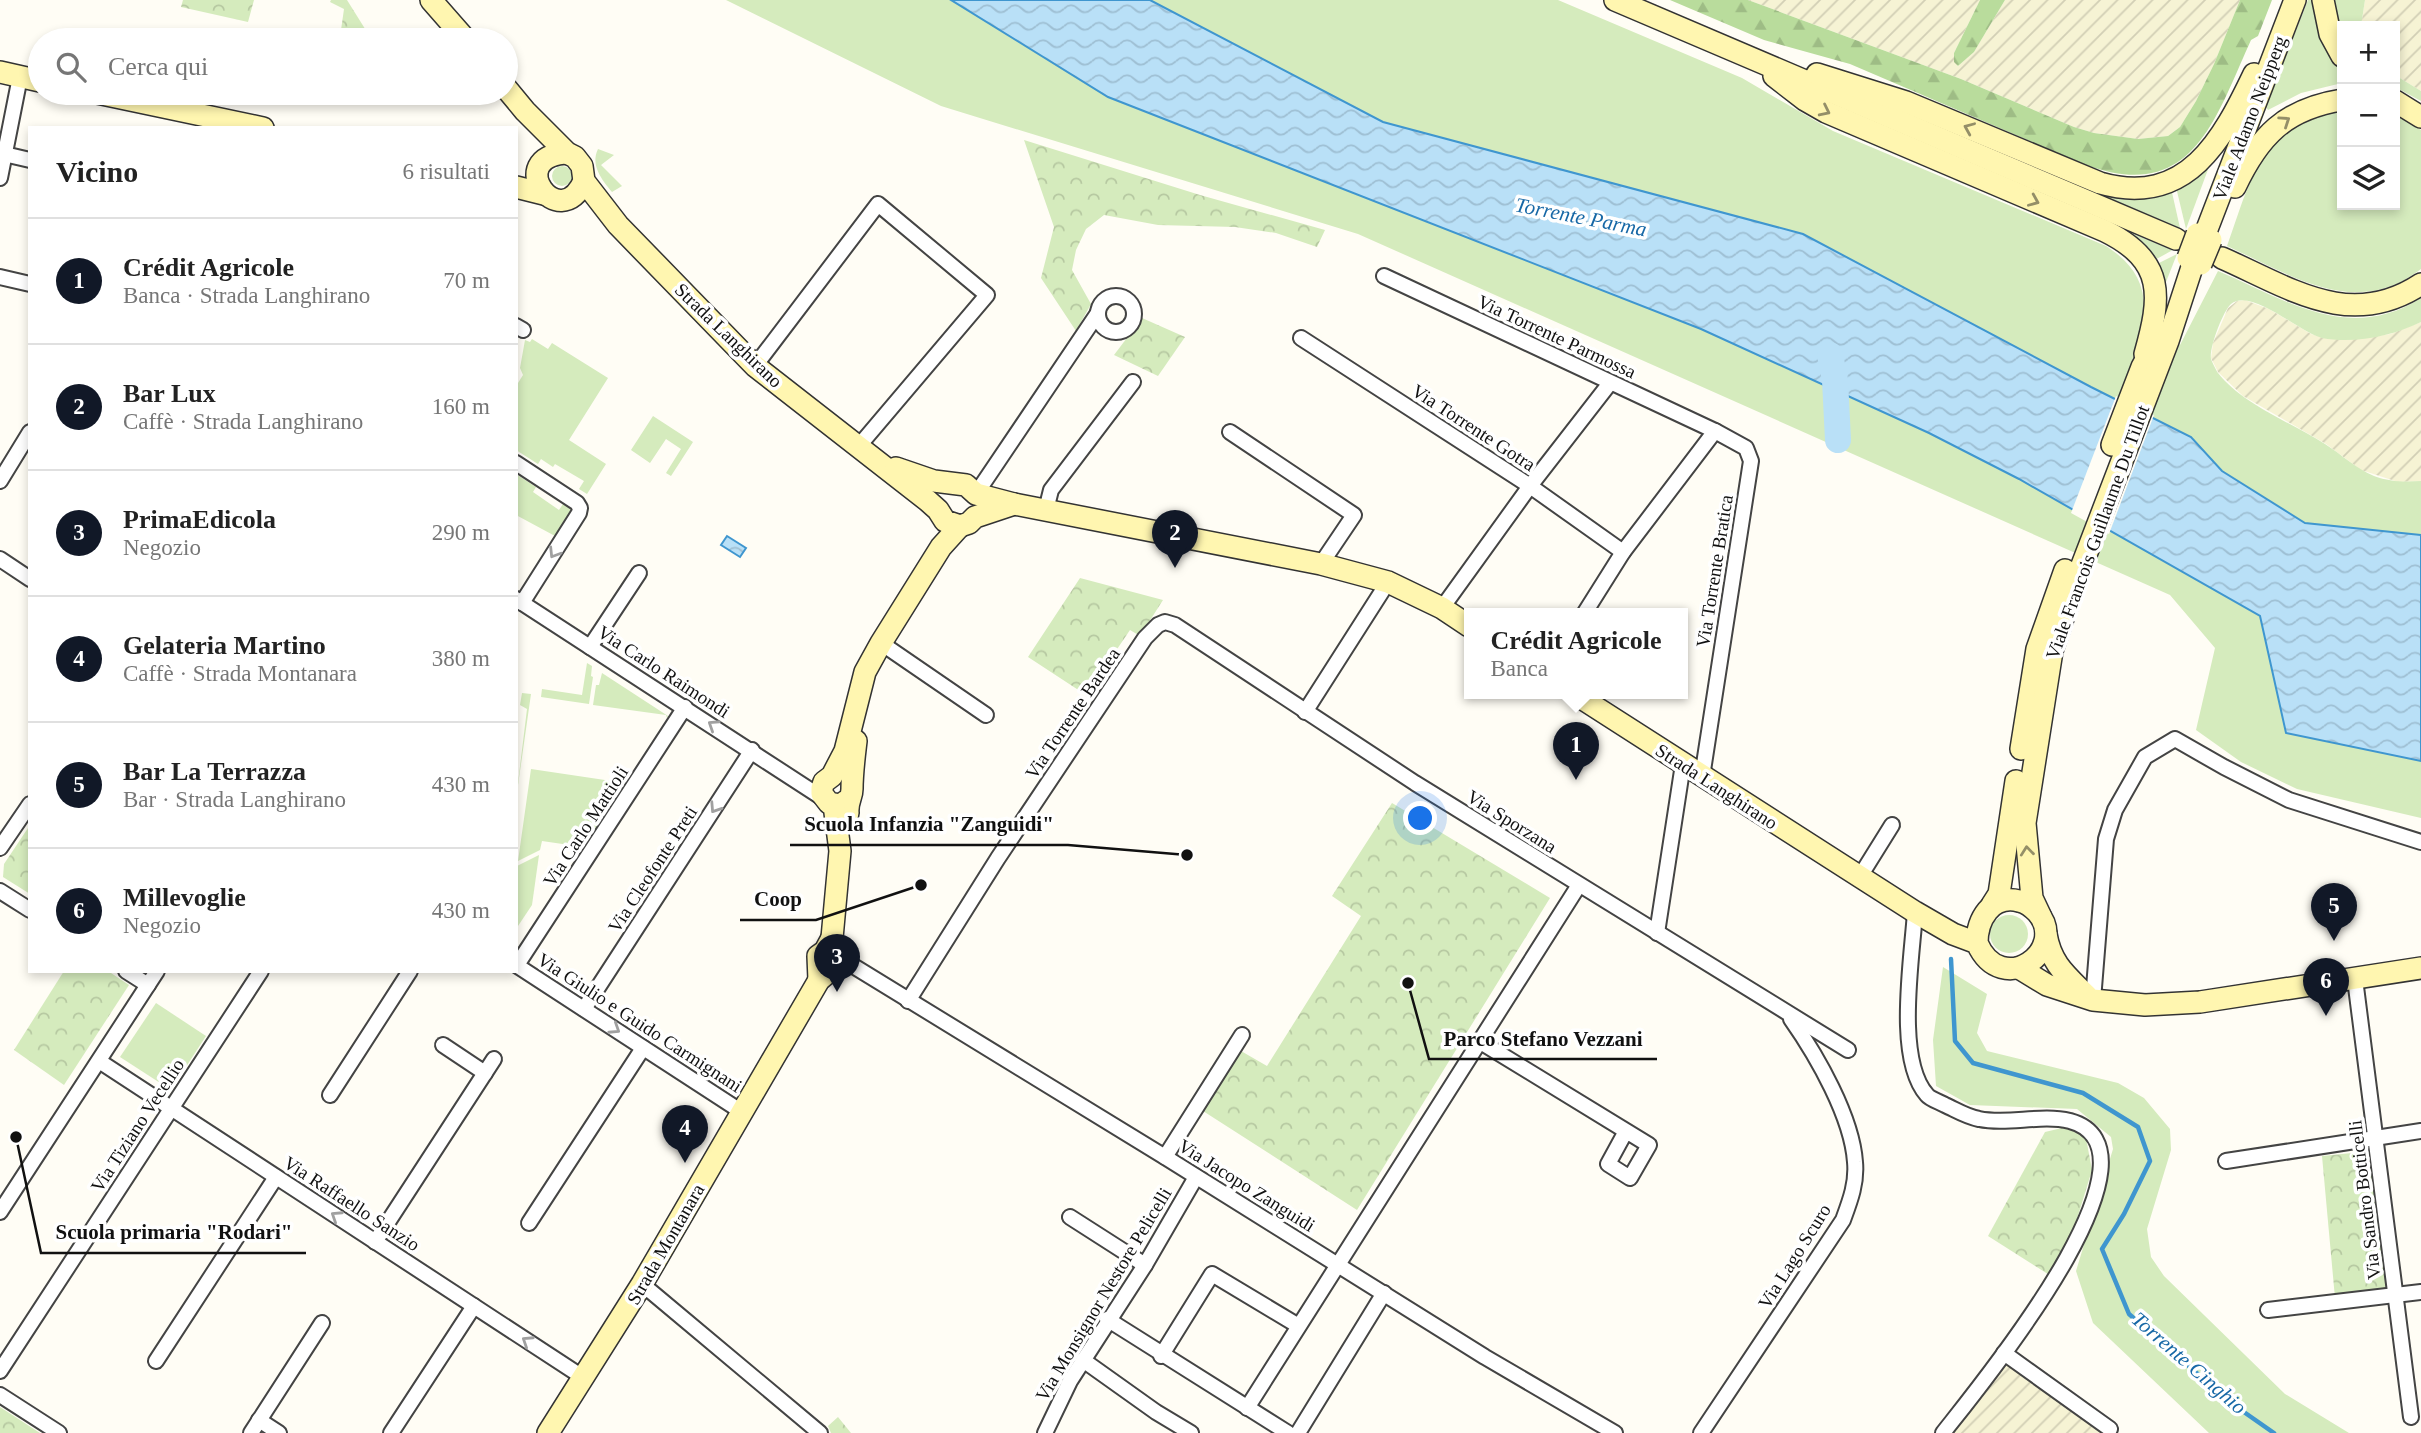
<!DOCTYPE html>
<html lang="it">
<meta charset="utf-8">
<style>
:root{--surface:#fff;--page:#f6f6f6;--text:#222;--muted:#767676;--line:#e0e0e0;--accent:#111827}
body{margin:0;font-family:Georgia,serif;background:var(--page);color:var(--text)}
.controls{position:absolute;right:21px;top:21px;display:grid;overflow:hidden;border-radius:0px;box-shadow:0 4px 10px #0003}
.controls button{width:63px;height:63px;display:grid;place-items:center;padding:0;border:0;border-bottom:2px solid var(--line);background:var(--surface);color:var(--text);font:35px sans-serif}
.you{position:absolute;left:1421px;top:819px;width:24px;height:24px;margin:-18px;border:5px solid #fff;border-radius:50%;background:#1a73e8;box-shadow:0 0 0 10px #1a73e833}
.badge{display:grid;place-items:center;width:46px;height:46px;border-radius:50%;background:var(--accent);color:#fff;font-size:23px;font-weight:700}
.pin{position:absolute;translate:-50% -58px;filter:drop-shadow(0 2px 4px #0008)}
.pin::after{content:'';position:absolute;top:37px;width:24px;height:21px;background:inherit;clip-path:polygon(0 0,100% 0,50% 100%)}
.popup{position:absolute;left:1464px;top:608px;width:224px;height:91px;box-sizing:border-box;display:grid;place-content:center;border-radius:0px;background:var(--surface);filter:drop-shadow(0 2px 5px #0005);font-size:23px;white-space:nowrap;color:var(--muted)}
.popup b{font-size:26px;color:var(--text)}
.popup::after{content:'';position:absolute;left:50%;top:100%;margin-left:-14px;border:14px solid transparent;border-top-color:var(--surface)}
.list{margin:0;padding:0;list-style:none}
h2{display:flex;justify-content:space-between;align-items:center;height:91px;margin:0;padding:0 28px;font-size:30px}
h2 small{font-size:23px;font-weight:400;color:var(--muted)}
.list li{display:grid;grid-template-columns:46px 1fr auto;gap:21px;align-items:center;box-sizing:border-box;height:126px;padding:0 28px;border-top:2px solid var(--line)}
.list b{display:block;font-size:26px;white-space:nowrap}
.list p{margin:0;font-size:23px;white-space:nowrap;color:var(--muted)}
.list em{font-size:23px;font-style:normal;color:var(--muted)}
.icon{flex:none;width:38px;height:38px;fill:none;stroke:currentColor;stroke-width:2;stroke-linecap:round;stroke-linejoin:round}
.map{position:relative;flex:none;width:2421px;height:1433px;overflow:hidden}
.search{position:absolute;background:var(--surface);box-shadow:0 4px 10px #0003;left:28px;top:28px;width:490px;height:77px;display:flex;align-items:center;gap:18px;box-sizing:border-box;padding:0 24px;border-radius:38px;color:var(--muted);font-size:26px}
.panel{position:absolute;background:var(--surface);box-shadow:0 4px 10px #0003;left:28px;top:126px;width:490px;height:847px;border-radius:0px}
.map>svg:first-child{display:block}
.farmland{fill:url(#farmland-furrows)}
.grass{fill:#d5ebbd}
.forest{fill:url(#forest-firs)}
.park{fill:url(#park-crowns)}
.water{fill:url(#water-waves);stroke:#3f96cf;stroke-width:2}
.pier{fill:#fffdf5}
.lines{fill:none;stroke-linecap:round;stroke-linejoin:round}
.stream{stroke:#3f96cf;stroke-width:4.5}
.river{stroke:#b9e0f7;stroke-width:26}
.street-casing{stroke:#444;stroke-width:18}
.secondary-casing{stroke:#333;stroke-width:24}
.street{stroke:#fff;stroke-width:14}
.secondary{stroke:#fff6b0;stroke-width:21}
.secondary-bridge-casing{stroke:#333;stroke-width:24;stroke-linecap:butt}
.secondary-bridge{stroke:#fff6b0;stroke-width:21}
.oneway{stroke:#948f68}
.oneway2{stroke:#a0a0a0}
.labels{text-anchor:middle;stroke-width:7;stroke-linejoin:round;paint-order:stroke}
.street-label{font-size:19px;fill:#111;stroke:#fff}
.water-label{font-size:21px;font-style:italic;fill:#1768a6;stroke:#fff}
.leader{fill:none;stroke:#111;stroke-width:2.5}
.callout-dot{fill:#111;stroke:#fff;stroke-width:2.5}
.callout-label{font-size:21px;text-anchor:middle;font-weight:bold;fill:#111;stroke:#fff;stroke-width:7;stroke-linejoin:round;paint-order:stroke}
</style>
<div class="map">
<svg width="2421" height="1433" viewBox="0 0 2421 1433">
<defs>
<pattern id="farmland-furrows" width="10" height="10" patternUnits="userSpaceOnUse" patternTransform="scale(1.75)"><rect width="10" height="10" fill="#f6f3d4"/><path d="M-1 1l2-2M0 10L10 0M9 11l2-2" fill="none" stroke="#d2cfb5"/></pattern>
<pattern id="forest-firs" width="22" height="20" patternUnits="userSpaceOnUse" patternTransform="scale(1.75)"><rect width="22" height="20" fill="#b9dc9c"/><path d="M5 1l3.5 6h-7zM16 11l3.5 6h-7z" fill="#9ebc85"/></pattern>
<pattern id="park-crowns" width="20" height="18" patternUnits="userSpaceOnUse" patternTransform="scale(1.75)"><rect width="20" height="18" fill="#d5ebbd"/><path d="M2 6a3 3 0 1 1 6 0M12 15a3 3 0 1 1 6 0" fill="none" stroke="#b6c8a1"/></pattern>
<pattern id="water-waves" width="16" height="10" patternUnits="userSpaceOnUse" patternTransform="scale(1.75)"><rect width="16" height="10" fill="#b9e0f7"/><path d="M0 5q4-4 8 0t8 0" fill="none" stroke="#9ebfd3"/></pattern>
</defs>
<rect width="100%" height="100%" fill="#fffdf5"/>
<g class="farmland">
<path d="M1748 0H1980L1954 53 1958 66 1974 52 2005 0H2240L2214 64 2196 101 2180 127 2168 136 2138 139 2094 133 2074 127 1961 79Z"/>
<path d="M2365 0H2421V91L2395 75V26H2361Z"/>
<path d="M2245 300 2269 309 2311 334 2324 338H2363L2390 334 2421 322V481L2398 482 2361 470 2326 444 2243 396 2218 372 2211 358 2213 343 2228 308 2237 301Z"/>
<path d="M2003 1362 2108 1433H1951Z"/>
</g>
<g class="grass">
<path d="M726 0H951L1108 97 1701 329 1929 433 2019 479 2260 616 2286 732 2421 761V818L2297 789 2241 762 2196 730 2215 648 2170 595 1358 234 941 106Z"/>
<path d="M1150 0H1558L1742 78 1833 131 2106 246C2139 267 2150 293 2141 330L2180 345 2218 271C2286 300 2349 344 2421 298V322C2393 336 2354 344 2322 338 2300 333 2251 287 2231 304 2223 311 2209 348 2211 359 2212 362 2216 370 2218 373 2242 404 2292 423 2325 444 2341 454 2355 468 2374 476 2390 482 2404 482 2421 481V535L2305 523 2222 471 2191 437 2091 387 1803 234 1383 122Z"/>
<path d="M2308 0H2316L2331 52 2342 69V83L2301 93 2268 110 2266 107Z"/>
<path d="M2330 0H2365L2361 26H2342V44Z"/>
<path d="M2395 75 2421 91V101L2395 87Z"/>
<path d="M2342 106V205H2395V112L2421 130V269C2356 320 2291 275 2227 246 2242 206 2253 154 2292 128 2307 118 2326 113 2342 106Z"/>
<path d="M598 149 614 155 601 165 622 186 612 192C602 180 590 165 598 149Z"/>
<path d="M2210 164 2186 229 2176 187Z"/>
<circle cx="562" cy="176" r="10"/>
<path d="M2069 181 2171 188 2180 228Z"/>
<path d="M2102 221 2172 250 2171 251 2153 261Z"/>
<path d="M2177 254 2166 282 2164 283 2155 265Z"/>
<path d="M532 339 548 349 552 343 608 378 569 440 606 464 587 494 579 489 584 481 555 464 553 467 541 459 538 464 516 450V382L518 383 523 375 520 368 525 340 530 342Z"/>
<path d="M653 416 693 442 671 476 666 473 681 449 666 439 650 463 631 450Z"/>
<path d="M516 474 536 487 533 492 559 510 565 501 570 505 571 510 570 517 567 516 555 536 516 515Z"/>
<path d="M587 663 592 666 591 676 593 677 589 704 541 697 542 689 582 695Z"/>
<path d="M602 673 668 716 667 718 666 715 593 705 596 685H599Z"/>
<path d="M522 693 531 694 516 799 527 709 520 705Z"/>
<path d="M531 769 625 783 583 847 542 841 540 850 518 861Z"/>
<path d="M539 855 532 905 516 929 517 866Z"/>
<circle cx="2009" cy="934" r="19"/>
<path d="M1943 967 1987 994 1977 1033 1987 1051 2118 1083 2144 1098 2170 1129 2171 1150 2147 1229 2151 1257 2164 1276 2285 1394 2349 1433H2209L2093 1323 2076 1271 2113 1149 2111 1137 2077 1109 1970 1105 1936 1086 1933 1040Z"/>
<path d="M156 1003 206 1036 171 1090 120 1057Z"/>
</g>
<g class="forest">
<path d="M1670 0H1748L1961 79 2074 127 2094 133 2138 139 2168 136 2180 127 2196 101 2214 64 2240 0H2272L2258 36 2251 40C2215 119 2193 204 2086 165L1850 64 1764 40Z"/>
<path d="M1980 0H2005L1974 52 1958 66 1954 62V53Z"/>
</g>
<g class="park">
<path d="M183 0H254L248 22 181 7Z"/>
<path d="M331 0H347L372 40H353L340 37 344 9 330 2Z"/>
<path d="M1024 140 1200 195 1325 230 1317 247 1276 233 1235 227 1158 225 1104 215 1086 229 1076 250 1072 270 1091 304 1076 331 1041 278 1054 227Z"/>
<path d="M1142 318 1185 337 1158 376 1114 355Z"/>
<path d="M1080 578 1163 600 1140 636 1130 630 1086 695 1028 657Z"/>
<path d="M1392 803 1550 898 1357 1210 1203 1111 1241 1051 1267 1066 1361 916 1332 896Z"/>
<path d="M30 825V894L3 877 4 864Z"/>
<path d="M64 971H108L129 985 64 1085 14 1050Z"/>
<path d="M2066 1127 2086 1138 2092 1170 2077 1219 2051 1276 1988 1236 2045 1132Z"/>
<path d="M2372 1151 2388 1292 2335 1298 2322 1156Z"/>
<path d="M0 1407 40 1433H0Z"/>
<path d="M838 1417 851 1433H831L828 1426Z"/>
</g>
<g class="water">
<path d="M951 0H1150L1383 122 1803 234 2091 387 2191 437 2222 471 2305 523 2421 535V761L2286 733 2260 616 2019 479 1929 433 1701 329 1108 97Z"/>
<path d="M727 536 746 548 740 557 721 545Z"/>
</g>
<path class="pier" d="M2116 396 2154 415 2109 534 2071 513Z"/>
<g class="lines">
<path class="stream" d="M1951 959 1955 1041 1973 1063 2083 1093 2138 1127 2150 1161 2124 1214 2102 1249 2129 1314 2231 1403 2274 1433"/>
<path class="river" d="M1830 355 1835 380 1838 440"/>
<g class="street-casing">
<g id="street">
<path d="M0 153 30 160"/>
<path d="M0 178 20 77"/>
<path d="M1384 276 1715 431 1746 448 1751 461 1702 777"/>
<path d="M0 277 30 284"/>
<circle cx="1116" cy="314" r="18"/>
<path d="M516 326 523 330"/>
<path d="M1301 338 1530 486 1623 552"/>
<path d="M755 366 878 204 987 295 858 447"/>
<path d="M1230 432 1354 515 1321 564"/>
<path d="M516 463 577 503 580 508 579 513 522 603"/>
<path d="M0 481 30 432"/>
<path d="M976 494 1098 313"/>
<path d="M1046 510 1051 490 1133 382"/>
<path d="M0 559 30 579"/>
<path d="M516 599 824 799"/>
<path d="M1442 608 1530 486 1610 383"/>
<path d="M1584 614 1623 552 1715 431"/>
<path d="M881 643 986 715"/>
<path d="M590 647 639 573"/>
<path d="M1305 712 1388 582"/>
<path d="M0 848 30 804"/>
<path d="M1859 878 1892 825"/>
<path d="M0 891 30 910"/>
<path d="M1915 912C1912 959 1895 1059 1927 1095 1930 1099 1940 1102 1945 1105 1956 1110 1967 1117 1979 1119 2008 1125 2041 1114 2070 1121 2177 1150 1974 1393 1943 1433"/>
<path d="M1657 933 1683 764"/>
<path d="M837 956 1165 1157 1485 1357 1615 1433"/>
<path d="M516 965 742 1112"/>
<path d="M517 965 685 707"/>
<path d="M126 971 148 985"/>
<path d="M2355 979 2411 1417"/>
<path d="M2093 1000 2106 839 2115 810 2145 757 2175 739 2224 767 2289 800 2421 842"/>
<path d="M908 1001 998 858 1145 638 1158 625 1165 622 1175 625 1415 783 1848 1050"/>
<path d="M584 1009 752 750"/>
<path d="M1479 1041 1649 1145 1630 1178 1608 1164 1626 1131"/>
<path d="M443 1045 485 1073"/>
<path d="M99 1061 584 1378"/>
<path d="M330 1095 410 971"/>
<path d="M1165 1157 1242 1035"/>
<path d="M2226 1161 2421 1131"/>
<path d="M0 1212 157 971"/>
<path d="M1070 1217 1145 1265"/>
<path d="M529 1223 643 1048"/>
<path d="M375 1242 494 1059"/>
<path d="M642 1284 820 1433"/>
<path d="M2268 1310 2421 1292"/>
<path d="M1107 1319 1288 1433"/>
<path d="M2004 1353 2110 1429"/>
<path d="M1161 1356 1212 1274 1297 1325"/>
<path d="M1083 1360 1156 1412 1191 1433"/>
<path d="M156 1361 276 1177"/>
<path d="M0 1371 261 971"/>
<path d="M0 1395 59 1433"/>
<path d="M1247 1408 1579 885"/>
<path d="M259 1420 279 1433"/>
<path d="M251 1433 322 1323"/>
<path d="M391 1433 474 1306"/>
<path d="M1045 1433 1070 1381 1145 1265 1196 1177"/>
<path d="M1298 1433 1384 1293"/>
<path d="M1701 1433 1843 1220C1850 1201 1857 1183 1855 1162 1852 1117 1817 1056 1791 1019"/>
</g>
</g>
<g class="secondary-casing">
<g id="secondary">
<path d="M431 0 466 40"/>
<path d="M1615 0 2176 239"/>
<path d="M2323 0 2330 34 2342 56"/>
<path d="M0 72 40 81"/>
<path d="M1817 74 1906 102 2100 183C2187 208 2223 139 2254 74"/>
<path d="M1774 76 1805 100 1826 112 2105 231C2166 261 2161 297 2145 354"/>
<path d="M506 88 525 111 567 153 575 157 582 166 584 181 618 225 755 366 928 501 938 510 945 521 960 526 969 523 975 517 1014 504"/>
<path d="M97 93 263 128"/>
<path d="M2395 101 2421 117"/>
<path d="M567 153C502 157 559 236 584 181"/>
<path d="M516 187 544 194"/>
<path d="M2235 187C2259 136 2285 109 2342 100"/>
<path d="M2204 237 2295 0"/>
<path d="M2222 258C2290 288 2350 331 2421 284"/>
<path d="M2112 445 2142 367 2155 343"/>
<path d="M896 468 934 481 966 485 976 494 1014 504 1321 564 1388 582 1442 608 1469 626"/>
<path d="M1575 694 1915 912 1953 934 1977 943C2002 1000 2070 949 2037 912 2032 907 2026 902 2019 901 1991 894 1977 920 1977 943"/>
<path d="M2021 749 2037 649 2065 570"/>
<path d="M846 801 841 805 829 803 822 794V788L824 782 832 776 845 751 865 672 881 643 941 547 960 526"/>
<path d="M848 813C847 801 852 798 852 789 852 773 854 758 856 741"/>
<path d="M1992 905 1999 894 2016 781"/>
<path d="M2040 915 2032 898 2025 823 2052 651 2074 586 2168 341 2194 261"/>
<path d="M2046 934C2051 964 2066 975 2087 996"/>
<path d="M2019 968 2047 985 2093 1000 2145 1005 2200 1002 2421 968"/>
<path d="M819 980 818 956 825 951 832 938"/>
<path d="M548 1433 642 1284 819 980 838 964 832 938 840 851 834 805"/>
</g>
</g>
<use href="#street" class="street"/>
<use href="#secondary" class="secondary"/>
<g class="secondary-bridge-casing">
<g id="secondary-bridge">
<path d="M2188 258 2197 234"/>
<path d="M2201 264 2211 240"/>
</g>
</g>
<use href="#secondary-bridge" class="secondary-bridge"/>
</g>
<defs><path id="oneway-chevron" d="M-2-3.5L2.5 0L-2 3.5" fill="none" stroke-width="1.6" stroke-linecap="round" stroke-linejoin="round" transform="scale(1.75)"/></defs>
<g class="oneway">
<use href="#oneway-chevron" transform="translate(1825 111) rotate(26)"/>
<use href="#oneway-chevron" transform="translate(2285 121) rotate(-34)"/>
<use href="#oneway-chevron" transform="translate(1969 128) rotate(-157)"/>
<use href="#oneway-chevron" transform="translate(2034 201) rotate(23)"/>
<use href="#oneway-chevron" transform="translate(2027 851) rotate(-96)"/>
</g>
<g class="oneway2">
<use href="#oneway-chevron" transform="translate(554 553) rotate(122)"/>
<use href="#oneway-chevron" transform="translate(713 725) rotate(-147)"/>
<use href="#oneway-chevron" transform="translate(715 808) rotate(123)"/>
<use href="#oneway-chevron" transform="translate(615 1029) rotate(33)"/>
<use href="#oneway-chevron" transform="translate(336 1216) rotate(-147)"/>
<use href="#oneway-chevron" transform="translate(527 1341) rotate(-147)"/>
</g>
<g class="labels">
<g class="street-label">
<text transform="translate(2249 118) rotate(-69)" y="7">Viale Adamo Neipperg</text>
<text transform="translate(729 335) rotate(44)" y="7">Strada Langhirano</text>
<text transform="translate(1557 336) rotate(25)" y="7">Via Torrente Parmossa</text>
<text transform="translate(1474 427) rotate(33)" y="7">Via Torrente Gotra</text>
<text transform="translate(2097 532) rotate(-70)" y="7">Viale Francois Guillaume Du Tillot</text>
<text transform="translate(1714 571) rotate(-81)" y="7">Via Torrente Bratica</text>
<text transform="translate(664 671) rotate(33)" y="7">Via Carlo Raimondi</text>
<text transform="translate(1072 713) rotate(-56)" y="7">Via Torrente Bardea</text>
<text transform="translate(1717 786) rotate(33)" y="7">Strada Langhirano</text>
<text transform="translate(1512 821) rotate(32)" y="7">Via Sporzana</text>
<text transform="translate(585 826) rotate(-57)" y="7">Via Carlo Mattioli</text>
<text transform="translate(652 869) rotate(-57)" y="7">Via Cleofonte Preti</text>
<text transform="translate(640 1022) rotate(33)" y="7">Via Giulio e Guido Carmignani</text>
<text transform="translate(137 1125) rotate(-57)" y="7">Via Tiziano Vecellio</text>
<text transform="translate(1247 1185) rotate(32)" y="7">Via Jacopo Zanguidi</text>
<text transform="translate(2364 1200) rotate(-97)" y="7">Via Sandro Botticelli</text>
<text transform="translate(352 1203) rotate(33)" y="7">Via Raffaello Sanzio</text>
<text transform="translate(665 1244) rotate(-60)" y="7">Strada Montanara</text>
<text transform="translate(1794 1256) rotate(-58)" y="7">Via Lago Scuro</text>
<text transform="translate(1103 1294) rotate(-59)" y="7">Via Monsignor Nestore Pelicelli</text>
</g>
<g class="water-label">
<text transform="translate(1581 217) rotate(11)" y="7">Torrente Parma</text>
<text transform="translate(2189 1363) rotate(41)" y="7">Torrente Cinghio</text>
</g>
</g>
<path class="leader" d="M1187 855L1068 845H790M921 885L816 920H740M1408 983L1429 1059H1657M16 1137L41 1253H306"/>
<g class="callout-dot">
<circle cx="1187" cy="855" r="7"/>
<circle cx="921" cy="885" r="7"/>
<circle cx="1408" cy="983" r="7"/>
<circle cx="16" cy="1137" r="7"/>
</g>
<g class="callout-label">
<text x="929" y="831">Scuola Infanzia "Zanguidi"</text>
<text x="778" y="906">Coop</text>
<text x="1543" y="1046">Parco Stefano Vezzani</text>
<text x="174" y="1239">Scuola primaria "Rodari"</text>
</g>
</svg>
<div class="controls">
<button>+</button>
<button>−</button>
<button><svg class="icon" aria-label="layers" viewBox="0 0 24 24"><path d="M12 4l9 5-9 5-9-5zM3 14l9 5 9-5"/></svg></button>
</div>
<div class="you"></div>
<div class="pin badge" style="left:1576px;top:780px">1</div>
<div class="popup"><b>Crédit Agricole</b>Banca</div>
<div class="pin badge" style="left:1175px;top:568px">2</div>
<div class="pin badge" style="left:837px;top:992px">3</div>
<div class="pin badge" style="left:685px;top:1163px">4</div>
<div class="pin badge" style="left:2334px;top:941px">5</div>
<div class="pin badge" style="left:2326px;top:1016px">6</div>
<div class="search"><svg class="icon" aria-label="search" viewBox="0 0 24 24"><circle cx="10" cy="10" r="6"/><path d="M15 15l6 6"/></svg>Cerca qui</div>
<section class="panel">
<h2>Vicino<small>6 risultati</small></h2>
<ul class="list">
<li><span class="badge">1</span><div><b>Crédit Agricole</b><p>Banca · Strada Langhirano</p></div><em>70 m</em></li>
<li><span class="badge">2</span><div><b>Bar Lux</b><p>Caffè · Strada Langhirano</p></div><em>160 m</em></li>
<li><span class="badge">3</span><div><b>PrimaEdicola</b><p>Negozio</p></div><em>290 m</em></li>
<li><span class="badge">4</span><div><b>Gelateria Martino</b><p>Caffè · Strada Montanara</p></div><em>380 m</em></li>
<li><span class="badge">5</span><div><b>Bar La Terrazza</b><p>Bar · Strada Langhirano</p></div><em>430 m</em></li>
<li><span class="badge">6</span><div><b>Millevoglie</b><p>Negozio</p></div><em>430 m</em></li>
</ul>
</section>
</div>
